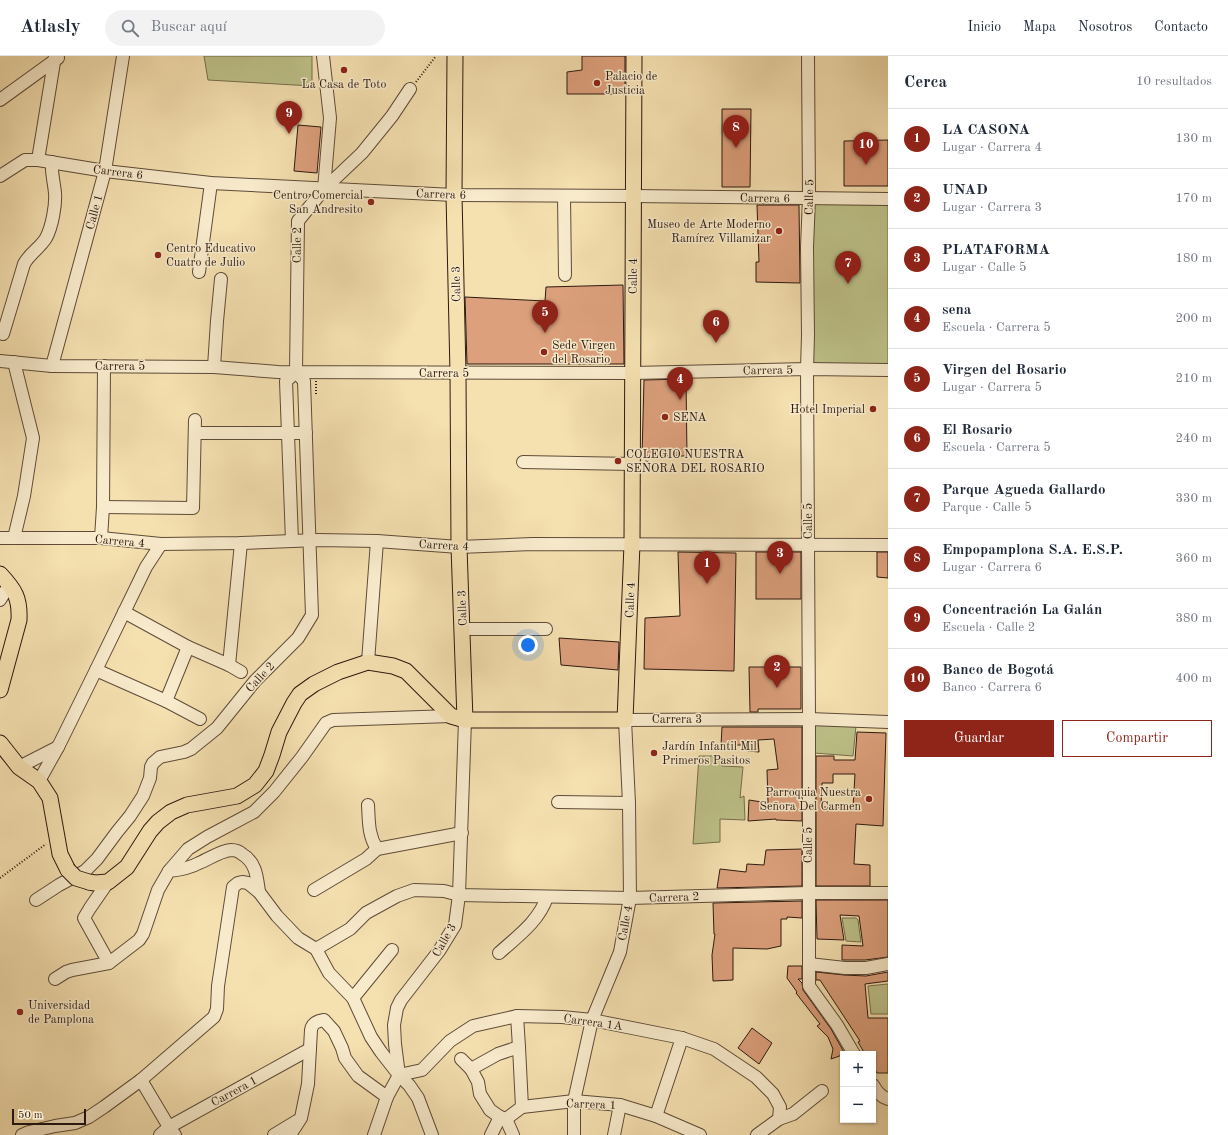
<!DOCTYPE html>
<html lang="es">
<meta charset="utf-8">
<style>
:root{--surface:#fff;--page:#f2f2f3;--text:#1f2937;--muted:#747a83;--line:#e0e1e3;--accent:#8f2418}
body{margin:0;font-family:"Old Standard TT",serif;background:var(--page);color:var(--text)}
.controls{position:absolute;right:12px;bottom:12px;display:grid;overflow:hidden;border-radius:0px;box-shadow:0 1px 3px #0004}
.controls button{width:36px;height:36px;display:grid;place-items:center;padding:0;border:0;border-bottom:1px solid var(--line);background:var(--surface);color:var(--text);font:20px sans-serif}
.scale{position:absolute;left:12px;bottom:10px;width:74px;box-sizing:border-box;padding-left:4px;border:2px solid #2c1910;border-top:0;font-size:11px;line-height:14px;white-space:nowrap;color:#2c1910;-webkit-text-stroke:3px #f8ebcc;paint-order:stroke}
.you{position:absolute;left:528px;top:589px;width:14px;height:14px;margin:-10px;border:3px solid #fff;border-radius:50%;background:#1a73e8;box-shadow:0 0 0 6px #1a73e833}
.badge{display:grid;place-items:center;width:26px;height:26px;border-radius:50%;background:var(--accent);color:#fff;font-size:13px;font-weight:700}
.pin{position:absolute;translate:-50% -33px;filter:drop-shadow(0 1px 2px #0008)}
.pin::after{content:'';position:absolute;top:21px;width:14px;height:12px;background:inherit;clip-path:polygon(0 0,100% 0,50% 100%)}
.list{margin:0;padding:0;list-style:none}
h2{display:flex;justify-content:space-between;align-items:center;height:52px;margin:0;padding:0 16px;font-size:17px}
h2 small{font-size:13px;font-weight:400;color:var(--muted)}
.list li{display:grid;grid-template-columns:26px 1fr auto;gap:12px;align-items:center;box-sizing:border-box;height:60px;padding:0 16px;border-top:1px solid var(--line)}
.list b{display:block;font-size:15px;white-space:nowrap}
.list p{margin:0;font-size:13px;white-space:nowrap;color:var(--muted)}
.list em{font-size:13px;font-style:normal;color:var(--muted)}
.actions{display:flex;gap:8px;padding:12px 16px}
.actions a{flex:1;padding:9px 0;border:1px solid var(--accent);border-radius:0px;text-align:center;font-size:14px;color:var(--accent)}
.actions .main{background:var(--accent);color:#fff}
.icon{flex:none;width:22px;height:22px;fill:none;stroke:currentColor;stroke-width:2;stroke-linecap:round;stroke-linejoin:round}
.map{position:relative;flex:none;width:888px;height:1079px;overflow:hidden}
header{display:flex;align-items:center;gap:24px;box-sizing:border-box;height:56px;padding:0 20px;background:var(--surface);border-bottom:1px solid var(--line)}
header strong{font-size:19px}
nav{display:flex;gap:22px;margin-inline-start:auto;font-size:14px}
.search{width:280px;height:36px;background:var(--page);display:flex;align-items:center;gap:10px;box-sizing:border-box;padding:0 14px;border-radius:22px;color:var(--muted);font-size:15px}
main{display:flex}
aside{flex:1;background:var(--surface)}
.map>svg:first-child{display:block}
.green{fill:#bec28a;stroke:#756e4d}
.building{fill:#dca07c;stroke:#2c1910;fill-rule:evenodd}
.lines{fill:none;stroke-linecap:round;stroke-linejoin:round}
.minor-casing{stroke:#5e4b38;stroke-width:14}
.major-casing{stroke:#2c1910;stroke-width:17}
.path{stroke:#2c1910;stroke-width:2;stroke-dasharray:1 2;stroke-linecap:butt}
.minor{stroke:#f8ebcc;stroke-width:12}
.major{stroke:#f5e0b0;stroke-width:15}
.major-bridge-casing{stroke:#2c1910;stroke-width:17;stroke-linecap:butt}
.major-bridge{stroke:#f5e0b0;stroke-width:15}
.poi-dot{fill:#8f2418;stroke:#f8ebcc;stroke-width:1.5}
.labels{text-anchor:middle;stroke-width:3;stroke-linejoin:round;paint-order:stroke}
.poi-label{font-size:12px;fill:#2c1910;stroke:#f8ebcc;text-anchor:start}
.street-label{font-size:12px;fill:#2c1910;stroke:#f8ebcc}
</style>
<header>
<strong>Atlasly</strong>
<div class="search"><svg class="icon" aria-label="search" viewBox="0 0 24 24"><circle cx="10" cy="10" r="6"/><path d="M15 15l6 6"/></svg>Buscar aquí</div>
<nav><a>Inicio</a><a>Mapa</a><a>Nosotros</a><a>Contacto</a></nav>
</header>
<main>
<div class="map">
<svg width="888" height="1079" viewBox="0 0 888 1079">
<rect width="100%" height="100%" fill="#f5e0b0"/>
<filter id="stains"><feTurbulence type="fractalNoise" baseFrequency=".005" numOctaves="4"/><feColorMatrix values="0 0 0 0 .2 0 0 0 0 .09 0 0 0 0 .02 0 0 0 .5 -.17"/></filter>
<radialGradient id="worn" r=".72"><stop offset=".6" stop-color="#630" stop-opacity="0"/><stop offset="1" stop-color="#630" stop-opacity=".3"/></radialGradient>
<g class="green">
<path d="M204 0H312V30L208 24Z"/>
<path d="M809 142 888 143V314L807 313Z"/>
<path d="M814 669 856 670 853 700 814 697Z"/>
<path d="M699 700H721L722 710 743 711 740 742 744 740 745 764 720 763V786L693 788Z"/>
<path d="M842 862H856L858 864 861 886 846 885Z"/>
<path d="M888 928V958H871L868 930Z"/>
</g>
<g class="building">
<path d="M582 0H625V38H567V16L582 14Z"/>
<path d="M722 53H751L750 131H722Z"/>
<path d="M298 69 321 71 317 117 294 115Z"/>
<path d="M888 84V130H844V85Z"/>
<path d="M757 149H799L800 227 756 226V206H759Z"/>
<path d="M623 229 624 308H467L465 241 545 245 546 231Z"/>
<path d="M686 323 687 400H642L644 324Z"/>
<path d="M678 496 736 497 734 615 644 613 645 562 680 560Z"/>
<rect x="756" y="496" width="45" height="47"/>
<path d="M877 496H888V522L877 521Z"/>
<path d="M559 582 619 586 618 614 561 609Z"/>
<path d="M749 611H801V653H758V656H750Z"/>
<path d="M722 671H802V765L776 764V763L748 765 749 744 768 747 767 714 778 713 774 683 758 684 759 696 748 695 747 689H721Z"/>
<path d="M857 676 886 677 883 770 856 768 854 808 870 809V830H816V700H834V704H855ZM833 718H855L853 751H821L822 727H833Z"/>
<path d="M802 793V830L717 832 720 813 746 816 747 808 764 809 766 794Z"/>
<path d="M816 844H888V901L865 904H842V889L863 890 859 860 840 859 844 884 817 883Z"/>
<path d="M802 845V862L787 861V863H781V890L767 893 733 892V924L713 925 712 899 715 878H714L713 847Z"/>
<path d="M788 910H802V923H798L802 927 803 934 831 973 845 998 831 1003 833 993 828 981 817 970 820 968 796 937 797 936 787 922Z"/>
<path d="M816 916 844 919 866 920 888 916V925L865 928 868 962H888V1017H877L873 1010V998H865L858 986 860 985 820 924H816Z"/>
<path d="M752 972 772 987 759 1008 738 992Z"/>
</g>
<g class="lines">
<g class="minor-casing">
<g id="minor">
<path d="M323 0 330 62 324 133"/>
<path d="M808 0 809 142 807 191 808 279 807 313 809 663V930L837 969 854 998"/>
<path d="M0 44 58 2"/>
<path d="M38 104 55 0"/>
<path d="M0 120 25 104H38L105 115 211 127 454 139 633 140 888 143"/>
<path d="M564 140 565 219"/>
<path d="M199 216 211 127"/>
<path d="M3 278 24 208C29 198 40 192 46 182 52 171 56 149 55 137 54 125 51 118 52 106"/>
<path d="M0 305 52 310 214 311 278 316 633 317 807 313 888 314"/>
<path d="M52 310 105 115 123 0"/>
<path d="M214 311 217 265 221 223"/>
<path d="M195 377H306"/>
<path d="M523 406 633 408"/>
<path d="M103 451 193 452 195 364"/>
<path d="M0 482H101L161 488 241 487 318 484 377 485 459 491 532 488 888 489"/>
<path d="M14 482 24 440 33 382 14 306"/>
<path d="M101 482 103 451 104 310"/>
<path d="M292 485 286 325 296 316"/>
<path d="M0 544 9 529"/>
<path d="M124 556 188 591 229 609 241 616"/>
<path d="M462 573H546"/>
<path d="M368 606 377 485"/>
<path d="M229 609 241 487"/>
<path d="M96 614 166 645 200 663"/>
<path d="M166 645 188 591"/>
<path d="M19 711 58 691"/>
<path d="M39 725 58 691 96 614 146 511 161 488"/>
<path d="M558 746 629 747"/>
<path d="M368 749C369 765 368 779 377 793"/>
<path d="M169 815 188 793 207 781 254 756 274 736 302 701 326 667 333 664 451 660"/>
<path d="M108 826 90 852 84 862 109 907"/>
<path d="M314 834 366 803 377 793 462 777"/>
<path d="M36 844 59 829 85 815 97 803 117 776 130 760 143 740 150 722 151 711 153 707 160 701 184 696 191 693 217 672 255 625 298 582 312 559 304 325 296 316 298 165 324 133 362 97 392 60 410 33"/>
<path d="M316 893 350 873 366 857 397 840 414 834 444 835 459 839 630 842 808 837H888"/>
<path d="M499 897C518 880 539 865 547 841"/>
<path d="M809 908 845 912H866L888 908"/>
<path d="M55 923 66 916 72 914 109 907 139 884 143 878 158 834 169 815C179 814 190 812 199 807 209 803 220 795 231 794 235 794 239 795 242 798 256 806 257 821 259 836"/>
<path d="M353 942 392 894"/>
<path d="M517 960 519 991 522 1051"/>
<path d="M461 1003 471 1013 478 1026 480 1038 490 1054 500 1061"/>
<path d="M471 1013 498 998 519 991"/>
<path d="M399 1019 422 1014 450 985 473 970 517 960 562 961 592 964 682 982 714 993 756 1021 773 1038 780 1051 779 1063 757 1079"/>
<path d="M141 1024 169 1071 175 1079"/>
<path d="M873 1029C877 1036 880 1040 888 1043"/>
<path d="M656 1060 682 982"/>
<path d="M506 1063 513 1079"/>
<path d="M779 1063 793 1058 822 1035"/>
<path d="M22 1079 29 1076 55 1070 75 1067 89 1061 104 1051 141 1024 214 961 217 953 218 930 233 831 238 827 242 826 248 827 259 836 277 860 298 882 316 893 329 917 353 942 371 981 381 996 399 1019 409 1029 418 1042 432 1079"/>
<path d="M160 1079 169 1071 310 993"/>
<path d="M274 1079 297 1065"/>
<path d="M290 1079 301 1062 308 1028 311 974C312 967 317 965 324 964L334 975 342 992 345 1002 358 1020 387 1041"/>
<path d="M374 1079 387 1041 399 1019 395 988 394 969 397 952 401 944 439 895 455 869 459 839 465 664"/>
<path d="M491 1079 500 1061 506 1063 522 1051 574 1045 620 1049 656 1060 700 1079"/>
<path d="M574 1079V1045L592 964 620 896 630 842 629 747 625 664 809 663 888 666"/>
<path d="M614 1079 620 1049"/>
</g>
</g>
<g class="major-casing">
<g id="major">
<path d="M455 0 454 139 458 317 459 491 465 664"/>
<path d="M0 518C15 534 20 542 19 564L0 634"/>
<path d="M0 687 19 711 39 725 50 742 60 798 68 814"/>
<path d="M89 826 95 827 108 826 127 811 150 775 158 766 171 756 187 749 237 740 255 729 266 715 272 699 279 676 294 647 300 638 314 628 338 616 368 606 393 610 406 615 451 660 465 664H625L632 488 634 0"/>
</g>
</g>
<g class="path">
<path d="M416 26 436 0"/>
<path d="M316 325V339"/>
<path d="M0 822 46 788"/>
</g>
<use href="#minor" class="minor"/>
<use href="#major" class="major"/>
<g class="major-bridge-casing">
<path id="major-bridge" d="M68 814 76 822 89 826"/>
</g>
<use href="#major-bridge" class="major-bridge"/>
</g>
<g class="poi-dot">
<circle cx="344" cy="14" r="4"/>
<circle cx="597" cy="27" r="4"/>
<circle cx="371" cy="146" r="4"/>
<circle cx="779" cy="175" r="4"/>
<circle cx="158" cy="199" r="4"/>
<circle cx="544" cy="296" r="4"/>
<circle cx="873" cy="353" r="4"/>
<circle cx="665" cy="361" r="4"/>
<circle cx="618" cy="405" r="4"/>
<circle cx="654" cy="697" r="4"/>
<circle cx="869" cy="743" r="4"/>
<circle cx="20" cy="956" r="4"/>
</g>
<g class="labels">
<g class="poi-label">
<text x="605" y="24">Palacio de<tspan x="605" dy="14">Justicia</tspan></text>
<text x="344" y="32" text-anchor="middle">La Casa de Toto</text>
<text x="363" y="143" text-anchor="end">Centro Comercial<tspan x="363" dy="14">San Andresito</tspan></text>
<text x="771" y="172" text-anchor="end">Museo de Arte Moderno<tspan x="771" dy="14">Ramírez Villamizar</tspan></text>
<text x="166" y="196">Centro Educativo<tspan x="166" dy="14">Cuatro de Julio</tspan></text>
<text x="552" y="293">Sede Virgen<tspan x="552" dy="14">del Rosario</tspan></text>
<text x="865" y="357" text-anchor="end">Hotel Imperial</text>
<text x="673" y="365">SENA</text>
<text x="626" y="402">COLEGIO NUESTRA<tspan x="626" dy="14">SEÑORA DEL ROSARIO</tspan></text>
<text x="662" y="694">Jardín Infantil Mil<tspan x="662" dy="14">Primeros Pasitos</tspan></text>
<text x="861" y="740" text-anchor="end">Parroquia Nuestra<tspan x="861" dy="14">Señora Del Carmen</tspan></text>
<text x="28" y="953">Universidad<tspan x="28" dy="14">de Pamplona</tspan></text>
</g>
<g class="street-label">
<text transform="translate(118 116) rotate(7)" y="4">Carrera 6</text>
<text transform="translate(441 138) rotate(2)" y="4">Carrera 6</text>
<text transform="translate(809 141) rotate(-89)" y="4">Calle 5</text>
<text transform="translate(765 142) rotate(1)" y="4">Carrera 6</text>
<text transform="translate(94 156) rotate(-75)" y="4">Calle 1</text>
<text transform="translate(297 189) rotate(-90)" y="4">Calle 2</text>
<text transform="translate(633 220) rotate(-90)" y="4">Calle 4</text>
<text transform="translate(456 228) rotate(-91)" y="4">Calle 3</text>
<text x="120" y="314">Carrera 5</text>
<text transform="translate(768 314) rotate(-1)" y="4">Carrera 5</text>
<text x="444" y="321">Carrera 5</text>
<text transform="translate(808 465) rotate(-90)" y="4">Calle 5</text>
<text transform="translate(120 485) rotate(5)" y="4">Carrera 4</text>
<text transform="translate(444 489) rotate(3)" y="4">Carrera 4</text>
<text transform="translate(630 544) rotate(-88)" y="4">Calle 4</text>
<text transform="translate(462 552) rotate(-92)" y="4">Calle 3</text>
<text transform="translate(260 621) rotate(-47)" y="4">Calle 2</text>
<text x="677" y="667">Carrera 3</text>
<text transform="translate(808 789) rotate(-90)" y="4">Calle 5</text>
<text transform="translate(674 841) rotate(-2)" y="4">Carrera 2</text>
<text transform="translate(625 867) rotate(-79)" y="4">Calle 4</text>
<text transform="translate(444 884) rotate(-60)" y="4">Calle 3</text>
<text transform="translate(593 966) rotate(8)" y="4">Carrera 1A</text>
<text transform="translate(234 1035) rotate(-29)" y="4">Carrera 1</text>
<text transform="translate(591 1048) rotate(2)" y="4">Carrera 1</text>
</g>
</g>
<rect width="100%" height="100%" filter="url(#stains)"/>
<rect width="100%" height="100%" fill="url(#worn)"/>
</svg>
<div class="controls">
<button>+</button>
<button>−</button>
</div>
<div class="scale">50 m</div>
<div class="you"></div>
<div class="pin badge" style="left:707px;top:528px">1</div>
<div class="pin badge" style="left:777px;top:632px">2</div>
<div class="pin badge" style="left:780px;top:518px">3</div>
<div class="pin badge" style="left:680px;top:344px">4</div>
<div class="pin badge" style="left:545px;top:277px">5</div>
<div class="pin badge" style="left:716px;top:287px">6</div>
<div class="pin badge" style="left:848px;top:228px">7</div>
<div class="pin badge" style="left:736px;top:92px">8</div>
<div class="pin badge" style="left:289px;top:78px">9</div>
<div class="pin badge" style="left:866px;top:109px">10</div>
</div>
<aside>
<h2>Cerca<small>10 resultados</small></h2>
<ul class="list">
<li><span class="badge">1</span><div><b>LA CASONA</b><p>Lugar · Carrera 4</p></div><em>130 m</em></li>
<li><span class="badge">2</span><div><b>UNAD</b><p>Lugar · Carrera 3</p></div><em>170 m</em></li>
<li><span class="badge">3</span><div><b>PLATAFORMA</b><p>Lugar · Calle 5</p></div><em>180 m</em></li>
<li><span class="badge">4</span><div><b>sena</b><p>Escuela · Carrera 5</p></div><em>200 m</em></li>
<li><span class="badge">5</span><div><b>Virgen del Rosario</b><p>Lugar · Carrera 5</p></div><em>210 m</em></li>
<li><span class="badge">6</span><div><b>El Rosario</b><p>Escuela · Carrera 5</p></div><em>240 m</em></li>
<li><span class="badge">7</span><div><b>Parque Agueda Gallardo</b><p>Parque · Calle 5</p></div><em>330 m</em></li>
<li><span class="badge">8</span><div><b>Empopamplona S.A. E.S.P.</b><p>Lugar · Carrera 6</p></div><em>360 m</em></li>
<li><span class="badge">9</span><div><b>Concentración La Galán</b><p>Escuela · Calle 2</p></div><em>380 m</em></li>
<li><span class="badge">10</span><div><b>Banco de Bogotá</b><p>Banco · Carrera 6</p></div><em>400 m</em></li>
</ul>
<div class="actions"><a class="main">Guardar</a><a>Compartir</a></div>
</aside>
</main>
